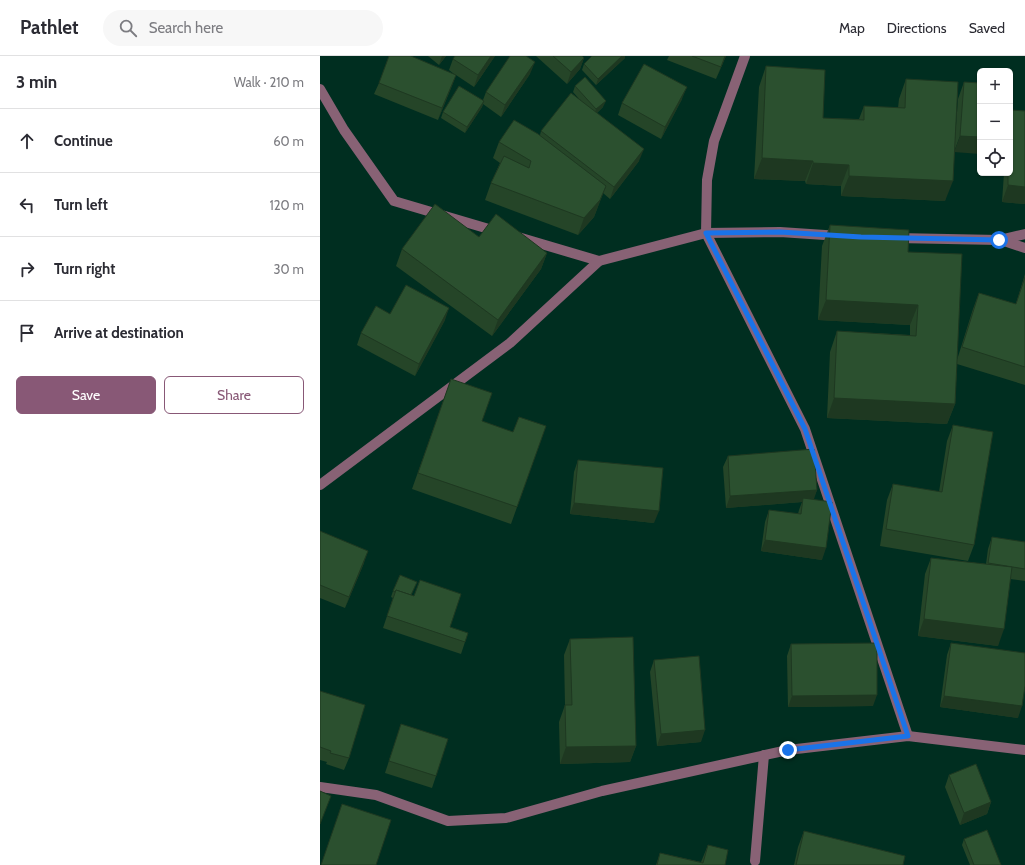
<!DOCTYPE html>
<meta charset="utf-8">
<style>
:root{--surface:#fff;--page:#f7f7f7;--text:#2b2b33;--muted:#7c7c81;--line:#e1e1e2;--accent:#885876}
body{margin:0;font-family:Cabin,sans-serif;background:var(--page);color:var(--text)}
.controls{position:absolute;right:12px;top:12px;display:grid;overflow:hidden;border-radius:6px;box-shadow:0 1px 3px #0004}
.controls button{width:36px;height:36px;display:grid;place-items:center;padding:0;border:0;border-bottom:1px solid var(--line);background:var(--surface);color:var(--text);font:20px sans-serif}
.stop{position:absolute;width:12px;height:12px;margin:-9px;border:3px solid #1a73e8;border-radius:50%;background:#fff}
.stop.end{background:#1a73e8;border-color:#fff;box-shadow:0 1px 4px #0008}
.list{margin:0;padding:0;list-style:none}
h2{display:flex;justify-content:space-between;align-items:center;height:52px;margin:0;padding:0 16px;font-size:17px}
h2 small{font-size:13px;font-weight:400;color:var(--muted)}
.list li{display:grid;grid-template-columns:26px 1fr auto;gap:12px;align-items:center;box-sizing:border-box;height:64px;padding:0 16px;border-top:1px solid var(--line)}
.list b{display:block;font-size:15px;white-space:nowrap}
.list em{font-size:13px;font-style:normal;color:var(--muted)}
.actions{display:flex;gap:8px;padding:12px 16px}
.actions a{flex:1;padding:9px 0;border:1px solid var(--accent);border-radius:6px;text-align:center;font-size:14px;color:var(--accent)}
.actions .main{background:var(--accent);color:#fff}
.icon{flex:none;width:22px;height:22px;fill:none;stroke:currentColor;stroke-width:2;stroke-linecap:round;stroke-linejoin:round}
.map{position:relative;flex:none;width:705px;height:809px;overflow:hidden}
header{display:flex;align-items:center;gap:24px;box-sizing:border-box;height:56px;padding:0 20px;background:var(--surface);border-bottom:1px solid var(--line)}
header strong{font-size:19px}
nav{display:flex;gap:22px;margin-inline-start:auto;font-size:14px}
.search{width:280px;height:36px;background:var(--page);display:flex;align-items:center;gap:10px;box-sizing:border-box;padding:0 14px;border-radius:22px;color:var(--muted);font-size:15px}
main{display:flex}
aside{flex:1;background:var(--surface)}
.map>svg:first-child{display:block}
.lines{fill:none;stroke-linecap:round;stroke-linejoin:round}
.minor{stroke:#886275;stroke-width:10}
.wall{fill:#254528}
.shaded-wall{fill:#1e3821}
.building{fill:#2b502f;stroke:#1e3821}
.route{stroke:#1a73e8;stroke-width:5}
</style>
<header>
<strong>Pathlet</strong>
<div class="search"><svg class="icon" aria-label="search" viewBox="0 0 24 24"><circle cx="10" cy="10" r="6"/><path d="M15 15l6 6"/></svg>Search here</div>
<nav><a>Map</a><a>Directions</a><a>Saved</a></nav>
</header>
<main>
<aside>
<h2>3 min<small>Walk · 210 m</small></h2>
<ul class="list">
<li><svg class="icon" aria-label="ahead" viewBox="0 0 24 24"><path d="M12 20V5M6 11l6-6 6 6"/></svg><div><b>Continue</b></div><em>60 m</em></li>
<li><svg class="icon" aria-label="left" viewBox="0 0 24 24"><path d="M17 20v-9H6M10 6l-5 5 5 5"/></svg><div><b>Turn left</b></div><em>120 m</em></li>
<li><svg class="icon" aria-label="right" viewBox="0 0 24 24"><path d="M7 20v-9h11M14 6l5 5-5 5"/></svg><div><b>Turn right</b></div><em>30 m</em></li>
<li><svg class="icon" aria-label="arrive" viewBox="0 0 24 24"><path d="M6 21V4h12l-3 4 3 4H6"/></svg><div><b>Arrive at destination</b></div></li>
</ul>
<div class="actions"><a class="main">Save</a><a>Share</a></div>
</aside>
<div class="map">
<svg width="705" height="809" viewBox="0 0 705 809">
<rect width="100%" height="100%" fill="#002e20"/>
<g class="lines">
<g class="minor">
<path d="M425 0 394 85 387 124 386 177 485 373 588 680"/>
<path d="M0 33 24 74 74 145 179 176"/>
<path d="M198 181 279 205"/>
<path d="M576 182 679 184 705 178"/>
<path d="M681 184 705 192"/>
<path d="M0 429 190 287 279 205 386 177 460 176 520 180"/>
<path d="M0 731 56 739 128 765 186 762 282 735 468 694 588 680 705 694"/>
<path d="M435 805 444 699"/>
</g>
</g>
<g class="wall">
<path d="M108 0H126L119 9Z"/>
<path d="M135 0H175L154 31 136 19 118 64 54 38 59 27 134 18 129 14 133 3Z"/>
<path d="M216 0H262L264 2 260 13 247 28Z"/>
<path d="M272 0H305V2L276 29 262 14 264 8Z"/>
<path d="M349 0H406L396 23 347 4Z"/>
<path d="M446 10 503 62 539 63 544 50 578 52 579 43 586 23 635 83 638 43 644 26 660 27 634 96 625 145 521 140V130L486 128 485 125 434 123 439 31Z"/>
<path d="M210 18 181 61 163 48 162 51 145 77 121 62 123 56 163 44 166 36Z"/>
<path d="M690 29 691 54 705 55V148L682 146 684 117H690Z"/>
<path d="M255 30 283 51 277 57 319 105 290 143 283 137 274 161 258 179 165 144 171 127 180 107 173 102 179 86 220 79 221 75 261 45 253 36Z"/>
<path d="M362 43 341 83 298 59 302 47Z"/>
<path d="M510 169 588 196 637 304 653 253 659 237 696 248 705 218V329L637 308 635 348 627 368 507 362 510 296 517 275 590 279V269L498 264 502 190Z"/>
<path d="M159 181 227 197 221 213 172 280 76 210 82 193Z"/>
<path d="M125 264 95 320 37 289 41 277Z"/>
<path d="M131 323 162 365 193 376 226 370 191 468 92 433Z"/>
<path d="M633 369 654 489 648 505 560 490 567 444 573 428 619 436 627 385Z"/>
<path d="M408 400 497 434 493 443 502 504 441 495 445 466 449 454 478 458 479 454 482 446 406 452 403 411Z"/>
<path d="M258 404 334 467 250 458 254 416Z"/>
<path d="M0 475 44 507 25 552 0 542Z"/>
<path d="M672 481 705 486V525L690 523 678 590 598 580 605 518 611 502 666 508 668 493Z"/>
<path d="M97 526 91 539 130 571 145 586 141 598 63 572 73 542 71 541 73 535Z"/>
<path d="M250 583 316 690 310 706 240 708 239 666 245 649 244 599Z"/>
<path d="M631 587 698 662 620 651 627 599Z"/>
<path d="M471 588 553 650 468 651 467 600Z"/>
<path d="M334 604 381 686 337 690 330 616Z"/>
<path d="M0 635 29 702 24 714 6 708 7 706 0 704Z"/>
<path d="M81 668 116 720 112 732 65 717Z"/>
<path d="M629 719 671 746 667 758 640 769 625 731Z"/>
<path d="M484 775 583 809H474L478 791Z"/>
<path d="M644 783 681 809H650L642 789Z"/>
<path d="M388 789 405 809H336L340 797 381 806Z"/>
</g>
<g class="shaded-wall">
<path d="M122 0H126L119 9Z"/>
<path d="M171 0H175L154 31 158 19Z"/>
<path d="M302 0H305V2L276 29 278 23Z"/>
<path d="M405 0H406L396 23 401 11Z"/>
<path d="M264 2 260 13 247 28 251 16Z"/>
<path d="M215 6 210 18 181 61 185 49Z"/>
<path d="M136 19 132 30 118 64 122 52Z"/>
<path d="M367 31 362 43 341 83 345 71Z"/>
<path d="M164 45 162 51 145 77 147 71Z"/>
<path d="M286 45 283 51 274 59 276 53Z"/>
<path d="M640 80 660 81V98L634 96Z"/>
<path d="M324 93 319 105 290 143 294 131Z"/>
<path d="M442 102 493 105 485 125 434 123Z"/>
<path d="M493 107 529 109 521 130 486 128Z"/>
<path d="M529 120 633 125 625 145 521 140Z"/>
<path d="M688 129 705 131V148L682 146Z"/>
<path d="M286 130 274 161 258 179 264 162Z"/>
<path d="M227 197 221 213 172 280 178 264Z"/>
<path d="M506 244 598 249 590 269 498 264Z"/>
<path d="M129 252 125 264 95 320 99 308Z"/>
<path d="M514 342 635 348 627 368 507 362Z"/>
<path d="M497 434 493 446 483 442 482 446 406 452 410 440Z"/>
<path d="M254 447 339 455 334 467 250 458Z"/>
<path d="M445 484 506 492 502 504 441 495Z"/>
<path d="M48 495 44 507 25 552 29 541Z"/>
<path d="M604 563 684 573 678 590 598 580Z"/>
<path d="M557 639 553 650 468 651 472 640Z"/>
<path d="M624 640 702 650 698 662 620 651Z"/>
<path d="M385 674 381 686 337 690 341 678Z"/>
<path d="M316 690 310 706 240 708 246 691Z"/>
<path d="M671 746 667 758 640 769 644 757Z"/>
</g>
<g class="building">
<path d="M69 0H91L136 19 122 52 59 27Z"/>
<path d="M135 0H171L158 19 133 3Z"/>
<path d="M190 0H206L215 6 185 49 166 36Z"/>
<path d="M233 0H262L264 2 251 16Z"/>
<path d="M272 0H302L278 23 264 8Z"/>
<path d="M372 0H405L401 11Z"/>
<path d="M324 8 367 31 345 71 302 47Z"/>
<path d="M446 10 505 14 503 62 544 64V50L585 52 586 23 638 26 633 125 529 120V109L493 107V105L442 102Z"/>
<path d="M265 21 286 45 276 53 255 30Z"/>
<path d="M644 26 660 27V81L640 80Z"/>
<path d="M690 29H692L691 54 705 55V131L688 129V117H690V96L691 83H690Z"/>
<path d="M139 30 164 45 147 71 123 56Z"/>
<path d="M251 37 324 93 294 131 221 75Z"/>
<path d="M194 64 218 78 286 130 280 144 264 162 171 127 184 100 209 112 211 105 179 86Z"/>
<path d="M115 148 159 181 176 158 227 197 178 264 82 193Z"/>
<path d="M510 169 589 174 588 196 642 198 635 348 514 342 517 275 596 280 598 249 506 244Z"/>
<path d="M705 221V311L642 291 659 237 696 248Z"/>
<path d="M86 229 129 252 99 308 41 277 56 250 70 258Z"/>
<path d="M131 323 172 337 162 365 193 376 199 361 226 370 197 451 98 417Z"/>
<path d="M633 369 673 376 654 489 566 473 573 428 622 436Z"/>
<path d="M494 393 497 434 410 440 408 400Z"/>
<path d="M258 404 343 412 339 455 254 447Z"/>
<path d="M483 442 512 446 506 492 445 484 449 454 481 458Z"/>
<path d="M0 475 48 495 29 541 0 529Z"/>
<path d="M672 481 705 486V513L668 507Z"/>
<path d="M611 502 692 511 684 573 604 563Z"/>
<path d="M80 519 97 526 91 539 76 534 75 536 73 535Z"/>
<path d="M100 524 141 538 130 571 148 577 145 586 67 560 76 534 94 540Z"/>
<path d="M313 581 316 690 246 691 245 649H252L250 583Z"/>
<path d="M557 587V639L472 640 471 588Z"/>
<path d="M631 587 705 597V630L702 650 624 640Z"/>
<path d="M379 600 385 674 341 678 334 604Z"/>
<path d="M0 635 45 649 29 702 10 697 11 695 0 691Z"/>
<path d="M81 668 128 683 116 720 69 705Z"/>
<path d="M656 708 671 746 644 757 629 719Z"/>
<path d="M0 735 11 740 0 768Z"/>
<path d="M22 748 71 764 56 809H1Z"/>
<path d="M667 774 681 809H654L644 783Z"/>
<path d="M484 775 585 800 583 809H476Z"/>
<path d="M388 789 408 794 405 809H337L340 797 383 807Z"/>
</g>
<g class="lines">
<path class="route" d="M468 694 588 680 485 373 386 177 460 176 541 181 679 184"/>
</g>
</svg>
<div class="controls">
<button>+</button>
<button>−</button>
<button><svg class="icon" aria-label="locate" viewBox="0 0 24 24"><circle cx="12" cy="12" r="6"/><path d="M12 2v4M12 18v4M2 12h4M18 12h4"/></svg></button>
</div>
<div class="stop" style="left:679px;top:184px"></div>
<div class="stop end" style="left:468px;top:694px"></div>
</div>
</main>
